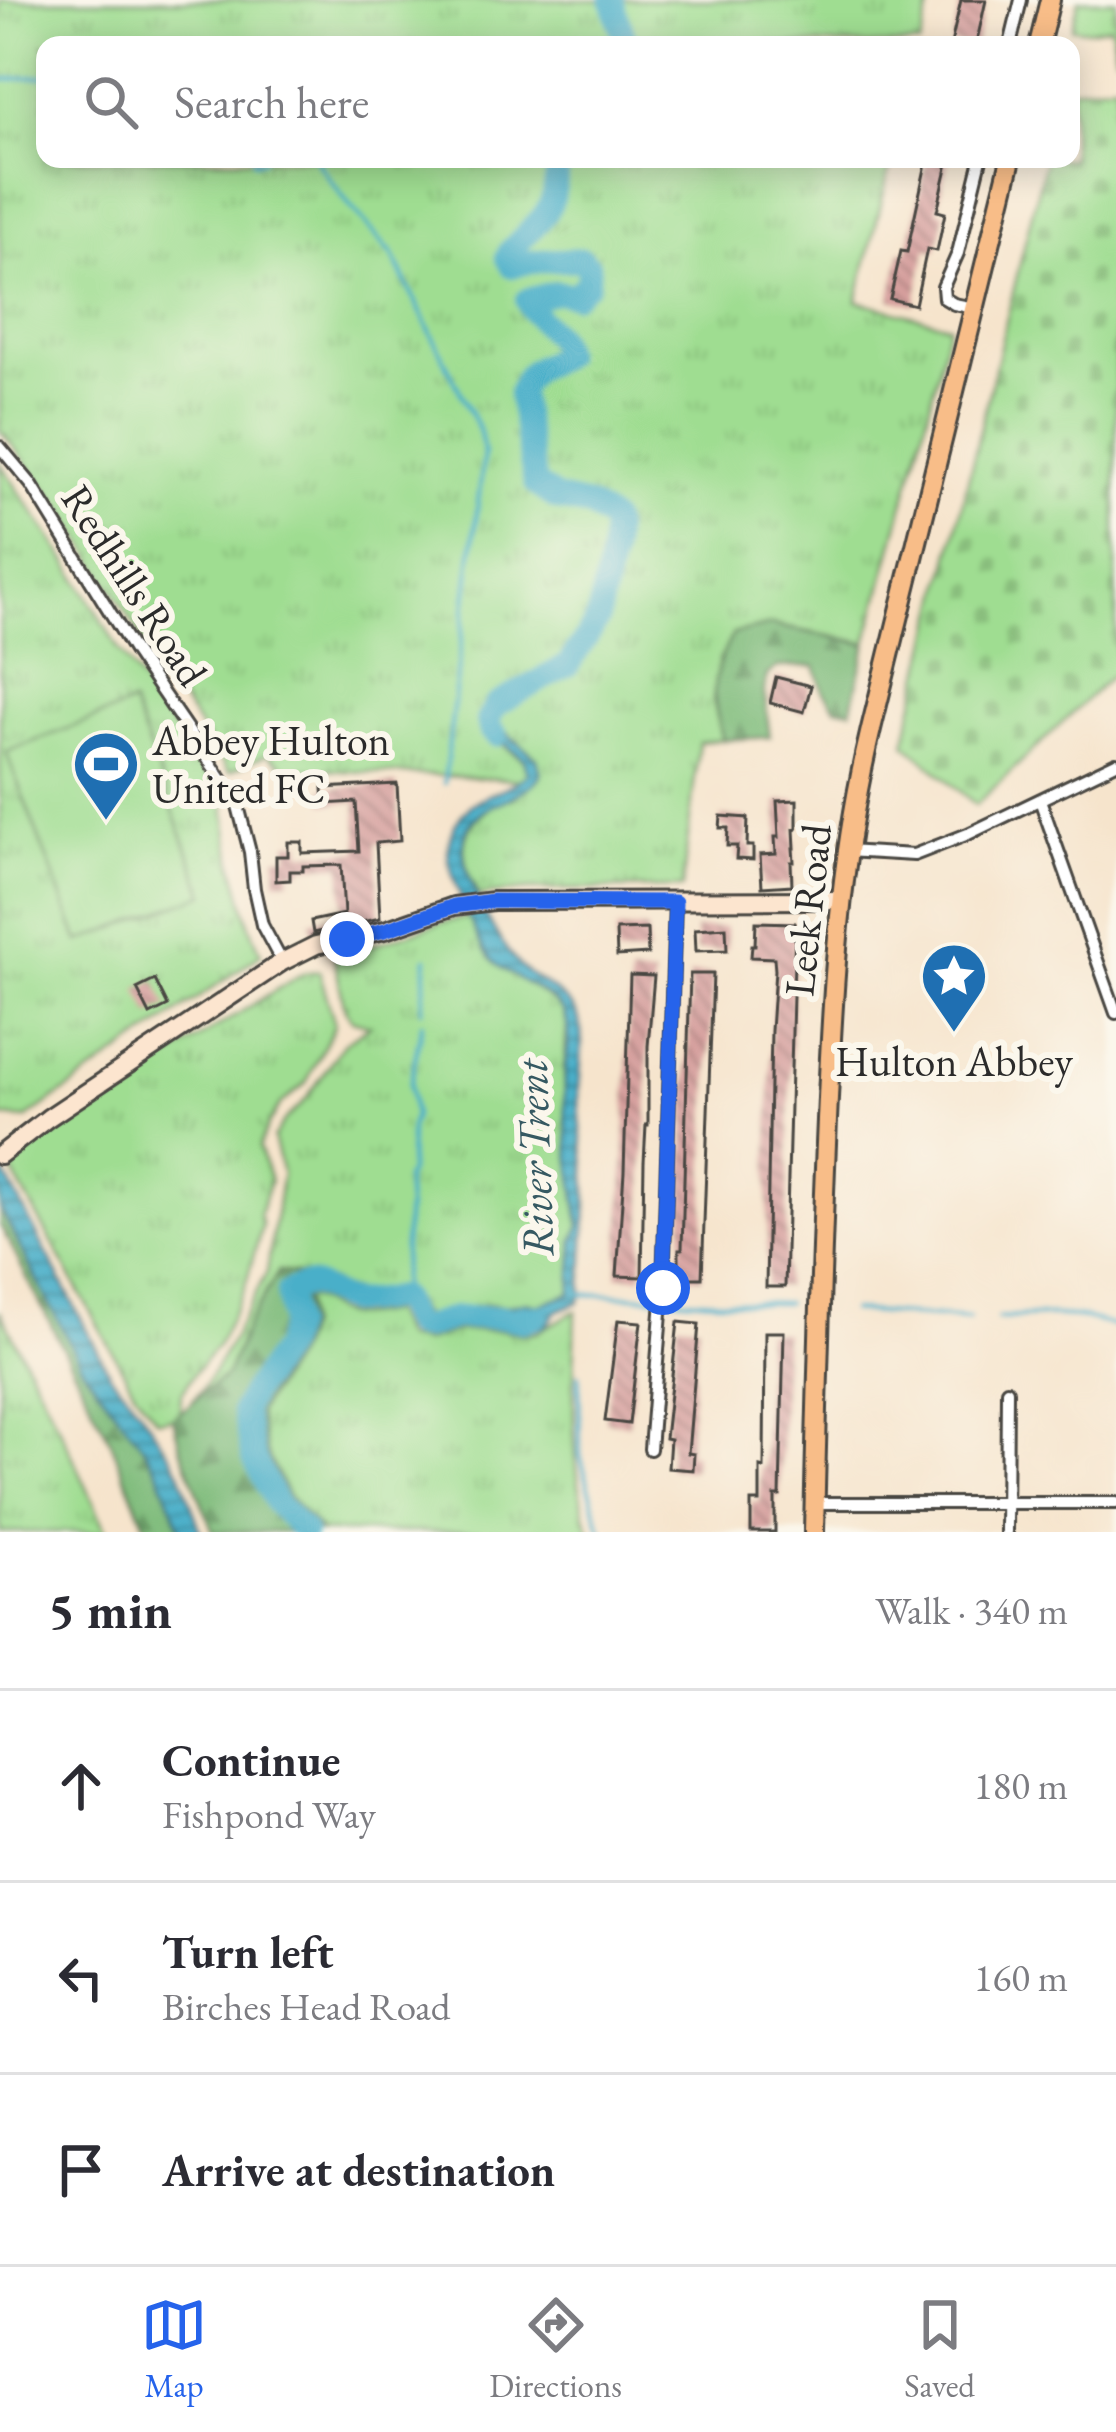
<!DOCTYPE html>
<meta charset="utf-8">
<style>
:root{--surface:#fff;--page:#f2f2f3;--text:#2b2b33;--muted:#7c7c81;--line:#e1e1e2;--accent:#2563eb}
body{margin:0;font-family:"EB Garamond",serif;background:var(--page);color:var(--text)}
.stop{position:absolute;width:36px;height:36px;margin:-27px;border:9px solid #2563eb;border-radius:50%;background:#fff}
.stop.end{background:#2563eb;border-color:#fff;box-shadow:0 3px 12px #0008}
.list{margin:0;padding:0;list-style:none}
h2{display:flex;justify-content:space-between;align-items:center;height:156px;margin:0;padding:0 48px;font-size:51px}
h2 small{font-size:39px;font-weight:400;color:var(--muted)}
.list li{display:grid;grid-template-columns:78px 1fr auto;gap:36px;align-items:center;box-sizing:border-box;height:192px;padding:0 48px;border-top:3px solid var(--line)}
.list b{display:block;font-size:45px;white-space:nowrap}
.list p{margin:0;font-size:39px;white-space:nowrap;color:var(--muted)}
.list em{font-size:39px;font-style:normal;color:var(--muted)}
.icon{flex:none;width:66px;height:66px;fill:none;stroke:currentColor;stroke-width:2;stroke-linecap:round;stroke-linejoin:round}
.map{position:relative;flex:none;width:1116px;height:1532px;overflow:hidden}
.search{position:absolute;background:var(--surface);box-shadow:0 6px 30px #0003;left:36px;right:36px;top:36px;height:132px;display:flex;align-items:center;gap:30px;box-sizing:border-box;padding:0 42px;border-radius:24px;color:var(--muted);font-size:45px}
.sheet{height:732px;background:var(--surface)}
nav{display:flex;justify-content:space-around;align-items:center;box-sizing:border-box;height:168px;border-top:3px solid var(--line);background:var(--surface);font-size:33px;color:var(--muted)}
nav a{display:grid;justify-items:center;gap:6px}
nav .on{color:var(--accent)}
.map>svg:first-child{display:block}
.grass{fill:url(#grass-tufts);stroke:#65845e;stroke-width:3}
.forest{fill:url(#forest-firs);stroke:#557453;stroke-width:3}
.cemetery{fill:url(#cemetery-stones);stroke:#65845e;stroke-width:3}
.pitch{fill:#9fdd91;stroke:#65845e;stroke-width:3}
.water{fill:url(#water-rules);stroke:#3a6d7a;stroke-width:3}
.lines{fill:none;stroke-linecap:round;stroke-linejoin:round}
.stream{stroke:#49afc9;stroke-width:4.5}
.river{stroke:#49afc9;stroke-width:24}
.building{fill:url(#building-back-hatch)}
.street-casing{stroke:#494743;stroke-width:16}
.secondary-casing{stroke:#494743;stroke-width:22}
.primary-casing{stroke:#494743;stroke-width:24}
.street{stroke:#fff;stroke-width:10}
.secondary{stroke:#fce5cf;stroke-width:16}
.primary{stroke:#f8bd88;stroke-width:18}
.route{stroke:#2563eb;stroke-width:15}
.labels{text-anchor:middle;stroke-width:12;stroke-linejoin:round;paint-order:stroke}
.street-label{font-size:42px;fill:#2b2b2b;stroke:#fbf7ec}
.poi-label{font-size:42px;fill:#2b2b2b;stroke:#fbf7ec;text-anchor:start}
.water-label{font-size:45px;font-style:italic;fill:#365962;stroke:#fbf7ec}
</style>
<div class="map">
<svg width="1116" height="1532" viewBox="0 0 1116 1532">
<defs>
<pattern id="grass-tufts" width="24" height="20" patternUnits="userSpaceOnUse" patternTransform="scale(3)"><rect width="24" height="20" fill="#9fdd91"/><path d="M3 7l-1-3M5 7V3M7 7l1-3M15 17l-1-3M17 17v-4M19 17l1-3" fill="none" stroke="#89be7d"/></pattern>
<pattern id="forest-firs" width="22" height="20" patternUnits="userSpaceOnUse" patternTransform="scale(3)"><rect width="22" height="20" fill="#7fbc7b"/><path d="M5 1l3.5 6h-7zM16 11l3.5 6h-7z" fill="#689965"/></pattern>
<pattern id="cemetery-stones" width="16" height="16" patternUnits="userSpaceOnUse" patternTransform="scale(3)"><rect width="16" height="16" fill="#9fdd91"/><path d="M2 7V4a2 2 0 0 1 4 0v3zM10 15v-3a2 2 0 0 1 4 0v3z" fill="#89be7d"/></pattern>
<pattern id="water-rules" width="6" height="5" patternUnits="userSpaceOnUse" patternTransform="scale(3)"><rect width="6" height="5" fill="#49afc9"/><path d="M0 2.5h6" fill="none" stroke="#3d8fa3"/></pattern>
<pattern id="building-back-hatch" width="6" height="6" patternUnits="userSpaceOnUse" patternTransform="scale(3)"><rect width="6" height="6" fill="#d69f9d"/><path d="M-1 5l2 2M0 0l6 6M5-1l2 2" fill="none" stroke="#ae8280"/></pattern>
</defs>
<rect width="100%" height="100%" fill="#fbf7ec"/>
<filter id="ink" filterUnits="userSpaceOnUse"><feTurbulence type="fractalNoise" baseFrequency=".00833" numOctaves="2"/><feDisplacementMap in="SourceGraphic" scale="24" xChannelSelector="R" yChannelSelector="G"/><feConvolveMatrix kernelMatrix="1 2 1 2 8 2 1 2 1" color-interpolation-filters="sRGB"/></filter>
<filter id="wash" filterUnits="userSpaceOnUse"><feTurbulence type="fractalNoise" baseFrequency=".004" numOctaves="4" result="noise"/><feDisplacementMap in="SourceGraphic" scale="48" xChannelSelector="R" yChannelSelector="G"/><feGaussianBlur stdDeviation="2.7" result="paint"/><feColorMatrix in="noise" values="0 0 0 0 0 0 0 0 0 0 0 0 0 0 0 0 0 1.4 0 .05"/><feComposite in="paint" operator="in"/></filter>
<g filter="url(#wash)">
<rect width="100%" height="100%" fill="#f6e4cc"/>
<g class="grass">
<path d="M0 0H931L920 45H45V159H892L857 301 949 325 928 413 867 643 771 625 720 658 713 700 723 740 699 742 682 888 527 890 478 896C465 870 454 837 480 816 491 806 498 800 513 798L537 758 497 725 495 718 499 712 480 719 486 732 525 761 527 774 520 780 286 768 267 754 229 772 165 676 62 507 0 430Z"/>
<path d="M0 463 67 561 119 650 224 801 233 863 250 926 261 954 26 1119 0 1117Z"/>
<path d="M470 917 490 958 561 1007 567 1024 564 1074 566 1108 580 1227 574 1241 571 1293 538 1305 524 1302 506 1306 487 1304 425 1317 416 1308 415 1302 395 1291 359 1293 342 1288 329 1280 279 1271 248 1323 227 1375 192 1401 204 1387 231 1341 267 1272 282 1173 273 1139 284 1121 302 1104 321 1078 343 1044 370 1025 352 1020 345 1010 334 957 440 923Z"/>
<path d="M319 971 335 1024 306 1083 280 1105 267 1127 259 1147 270 1181 259 1214 262 1226 244 1290 217 1346 194 1373 181 1395 180 1412 173 1418 157 1420 134 1390 6 1160 303 973Z"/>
<path d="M305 1298C320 1298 326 1310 341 1314 357 1319 375 1314 391 1312L403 1338 424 1342 456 1331 501 1330 524 1334 539 1331 576 1311C574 1384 568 1462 590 1532H321L287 1495 266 1452 258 1412 295 1355 306 1326Z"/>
<path d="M0 1311 61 1431 107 1532H0Z"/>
</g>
<g class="forest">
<path d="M771 625 867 644 851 710 835 707 823 690 815 666 777 667 767 675 764 692 770 737 723 740C711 693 709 677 733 634Z"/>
<path d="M0 1208 38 1284 157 1469 182 1532H148L111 1442 0 1225Z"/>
<path d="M279 1271 294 1275C325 1340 284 1358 258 1412L266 1452 287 1495 321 1532H213L180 1446 173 1418 226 1375 248 1323Z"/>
</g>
<g class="cemetery">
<path d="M1079 0H1116V57L1110 26 1089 30 1072 28Z"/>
<path d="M1116 83V671L976 805 905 743 1045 159H1071V88Z"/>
</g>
<path class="pitch" d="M132 704 205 894 79 942 6 752Z"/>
<g class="water">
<path d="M484 708 499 711 495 718 497 725 537 758 541 774C523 803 478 799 465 834 454 866 498 944 520 966 537 983 564 992 576 1013 587 1032 579 1074 579 1095 579 1126 586 1156 587 1187 588 1224 583 1260 582 1296L579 1302 557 1311 547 1325 536 1328 507 1322 506 1306 524 1302 538 1305 571 1293 574 1241 580 1227C574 1176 562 1123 565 1072 566 1052 574 1027 561 1009 549 992 511 978 494 962 479 948 449 874 448 853 448 838 455 822 465 811 481 792 509 791 527 774L525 761 521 756 486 732 480 719Z"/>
<path d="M0 1164 110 1374 137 1406 171 1456 181 1474 201 1532H182L157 1469 142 1445 82 1367 0 1208Z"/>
</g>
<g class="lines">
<g class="stream">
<path d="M0 80 45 76"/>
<path d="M253 159 255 162 264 159"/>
<path d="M315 159 350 206 392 254 480 432 484 454 480 486 444 783"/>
<path d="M422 1010 427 958"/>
<path d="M579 1294C649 1295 717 1303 786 1303"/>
<path d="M400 1298 407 1206 405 1179 409 1172 410 1127 414 1116 410 1086 422 1023"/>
<path d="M851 1311 969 1319"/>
<path d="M998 1319C1039 1315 1077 1312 1116 1327"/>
<path d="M579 1375 580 1455 602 1532"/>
</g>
<g class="river">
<path d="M612 0 627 45"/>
<path d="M496 735 490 729 488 720 496 705 568 665 592 629 598 618 611 555 613 529 610 520 588 506 557 499 535 484 519 394C529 362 541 370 562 355 560 330 534 322 527 300L557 292 574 295 588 283 589 266 582 259C560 261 534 259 512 266L507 258 510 251C545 213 555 216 558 159"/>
<path d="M304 1532 276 1503 265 1481 253 1456 243 1410 253 1391 283 1349 292 1325 288 1292C321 1274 322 1296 351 1302 366 1304 384 1299 400 1298L413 1326 423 1328 454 1318 502 1317 523 1321 536 1316"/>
</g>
</g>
<g id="blocks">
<g class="building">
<path d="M961 0H986L976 45 951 44Z"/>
<path d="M927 159H949L937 211 945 213 937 251 927 249 915 305 890 299 901 251 907 252Z"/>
<path d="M776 677 811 686 804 712 770 703Z"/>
<path d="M397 784 400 841 376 843 380 918 313 933 311 921 344 914 341 865 303 866V871H290V880L276 881V856H288V842H302V853L359 851 356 802 324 804 323 788Z"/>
<path d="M797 800V828L794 829 795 848H793L794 862H791L792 885 762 887 760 855 776 854 775 837H779L777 801Z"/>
<path d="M721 816 748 818 747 846H753V860L736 859 737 846H727L728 828H720Z"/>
<path d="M756 922 795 923 785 1287H766L771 1031 775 970 774 958 751 957 752 945H755Z"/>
<path d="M726 927 727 950 696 951 695 929Z"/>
<path d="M647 929 648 954 617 956 616 930Z"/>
<path d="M690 974H713L702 1278H679V1249H682Z"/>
<path d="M630 975 654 976 648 1046V1125H646L644 1162 642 1277 617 1276 624 1172Z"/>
<path d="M155 980 168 1006 150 1015 137 989Z"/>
<path d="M618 1320 641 1322 629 1424 605 1421Z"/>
<path d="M678 1322 699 1324 688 1453 694 1454 693 1470 668 1468 670 1439 665 1438Z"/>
<path d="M765 1332H784L780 1496H775V1532H751V1502H760V1467L764 1468Z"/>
</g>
</g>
</g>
<g filter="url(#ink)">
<use href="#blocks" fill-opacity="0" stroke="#494743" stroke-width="3"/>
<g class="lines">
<g class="street-casing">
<g id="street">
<path d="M1010 45 1021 0"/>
<path d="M974 308 954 304 944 298 943 287 958 253 981 159"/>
<path d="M0 447 31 484 134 651 237 802 250 852 254 889 262 925 282 962"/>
<path d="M1040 800 1116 1013"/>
<path d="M846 851 914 855 968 834 1116 763"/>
<path d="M650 1449 663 1288 675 901"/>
<path d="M814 1503H1116"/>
<path d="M1006 1532 1007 1390"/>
</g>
</g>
<g class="secondary-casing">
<path id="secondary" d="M0 1155 48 1118 282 962 316 945 385 930 454 906 493 901 840 900"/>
</g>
<g class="primary-casing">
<g id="primary">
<path d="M1039 45 1050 0"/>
<path d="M814 1532C817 1394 821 1257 827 1120 833 984 839 862 871 729L1011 159"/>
</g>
</g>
<use href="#street" class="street"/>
<use href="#secondary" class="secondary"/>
<use href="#primary" class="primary"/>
</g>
</g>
<g class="lines" filter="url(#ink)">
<path class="route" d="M347 939 385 930 454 906 493 901 675 902 663 1288"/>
</g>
<defs>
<g id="stadium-pin" transform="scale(3.45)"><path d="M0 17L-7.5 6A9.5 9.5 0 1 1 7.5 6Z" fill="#1f6fb2" stroke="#fbf7ec"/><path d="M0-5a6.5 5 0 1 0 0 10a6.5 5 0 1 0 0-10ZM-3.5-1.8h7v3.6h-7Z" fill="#fff"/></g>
<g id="sight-pin" transform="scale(3.45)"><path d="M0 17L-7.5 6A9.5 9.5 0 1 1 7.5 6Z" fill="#1f6fb2" stroke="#fbf7ec"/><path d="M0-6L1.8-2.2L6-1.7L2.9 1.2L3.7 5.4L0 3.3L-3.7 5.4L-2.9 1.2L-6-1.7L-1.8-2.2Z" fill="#fff"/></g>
</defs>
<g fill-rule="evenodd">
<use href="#stadium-pin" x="106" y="764"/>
<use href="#sight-pin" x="954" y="976"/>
</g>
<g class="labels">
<g class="street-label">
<text transform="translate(135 585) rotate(57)" y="15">Redhills Road</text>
<text transform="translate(807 910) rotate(-84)" y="15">Leek Road</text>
</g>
<g class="poi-label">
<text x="152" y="755">Abbey Hulton<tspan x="152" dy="48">United FC</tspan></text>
<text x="954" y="1076" text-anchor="middle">Hulton Abbey</text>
</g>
<g class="water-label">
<text transform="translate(534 1158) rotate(-92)" y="16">River Trent</text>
</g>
</g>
</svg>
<div class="stop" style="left:663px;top:1288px"></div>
<div class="stop end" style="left:347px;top:939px"></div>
<div class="search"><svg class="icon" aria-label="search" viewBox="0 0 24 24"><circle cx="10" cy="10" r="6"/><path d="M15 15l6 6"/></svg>Search here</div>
</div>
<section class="sheet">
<h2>5 min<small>Walk · 340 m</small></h2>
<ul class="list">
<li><svg class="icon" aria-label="ahead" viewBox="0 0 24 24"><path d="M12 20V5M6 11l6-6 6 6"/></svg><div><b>Continue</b><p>Fishpond Way</p></div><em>180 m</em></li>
<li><svg class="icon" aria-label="left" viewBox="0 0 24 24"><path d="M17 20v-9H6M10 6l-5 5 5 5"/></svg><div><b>Turn left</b><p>Birches Head Road</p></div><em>160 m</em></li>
<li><svg class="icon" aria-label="arrive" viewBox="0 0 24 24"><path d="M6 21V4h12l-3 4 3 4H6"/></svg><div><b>Arrive at destination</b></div></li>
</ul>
</section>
<nav>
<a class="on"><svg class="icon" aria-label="map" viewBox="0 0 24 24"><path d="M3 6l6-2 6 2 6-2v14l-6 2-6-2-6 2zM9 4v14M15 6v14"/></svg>Map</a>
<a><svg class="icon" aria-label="directions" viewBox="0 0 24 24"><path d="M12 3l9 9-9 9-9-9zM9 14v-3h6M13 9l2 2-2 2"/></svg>Directions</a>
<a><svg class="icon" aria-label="saved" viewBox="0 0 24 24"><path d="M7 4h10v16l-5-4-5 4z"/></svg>Saved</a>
</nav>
